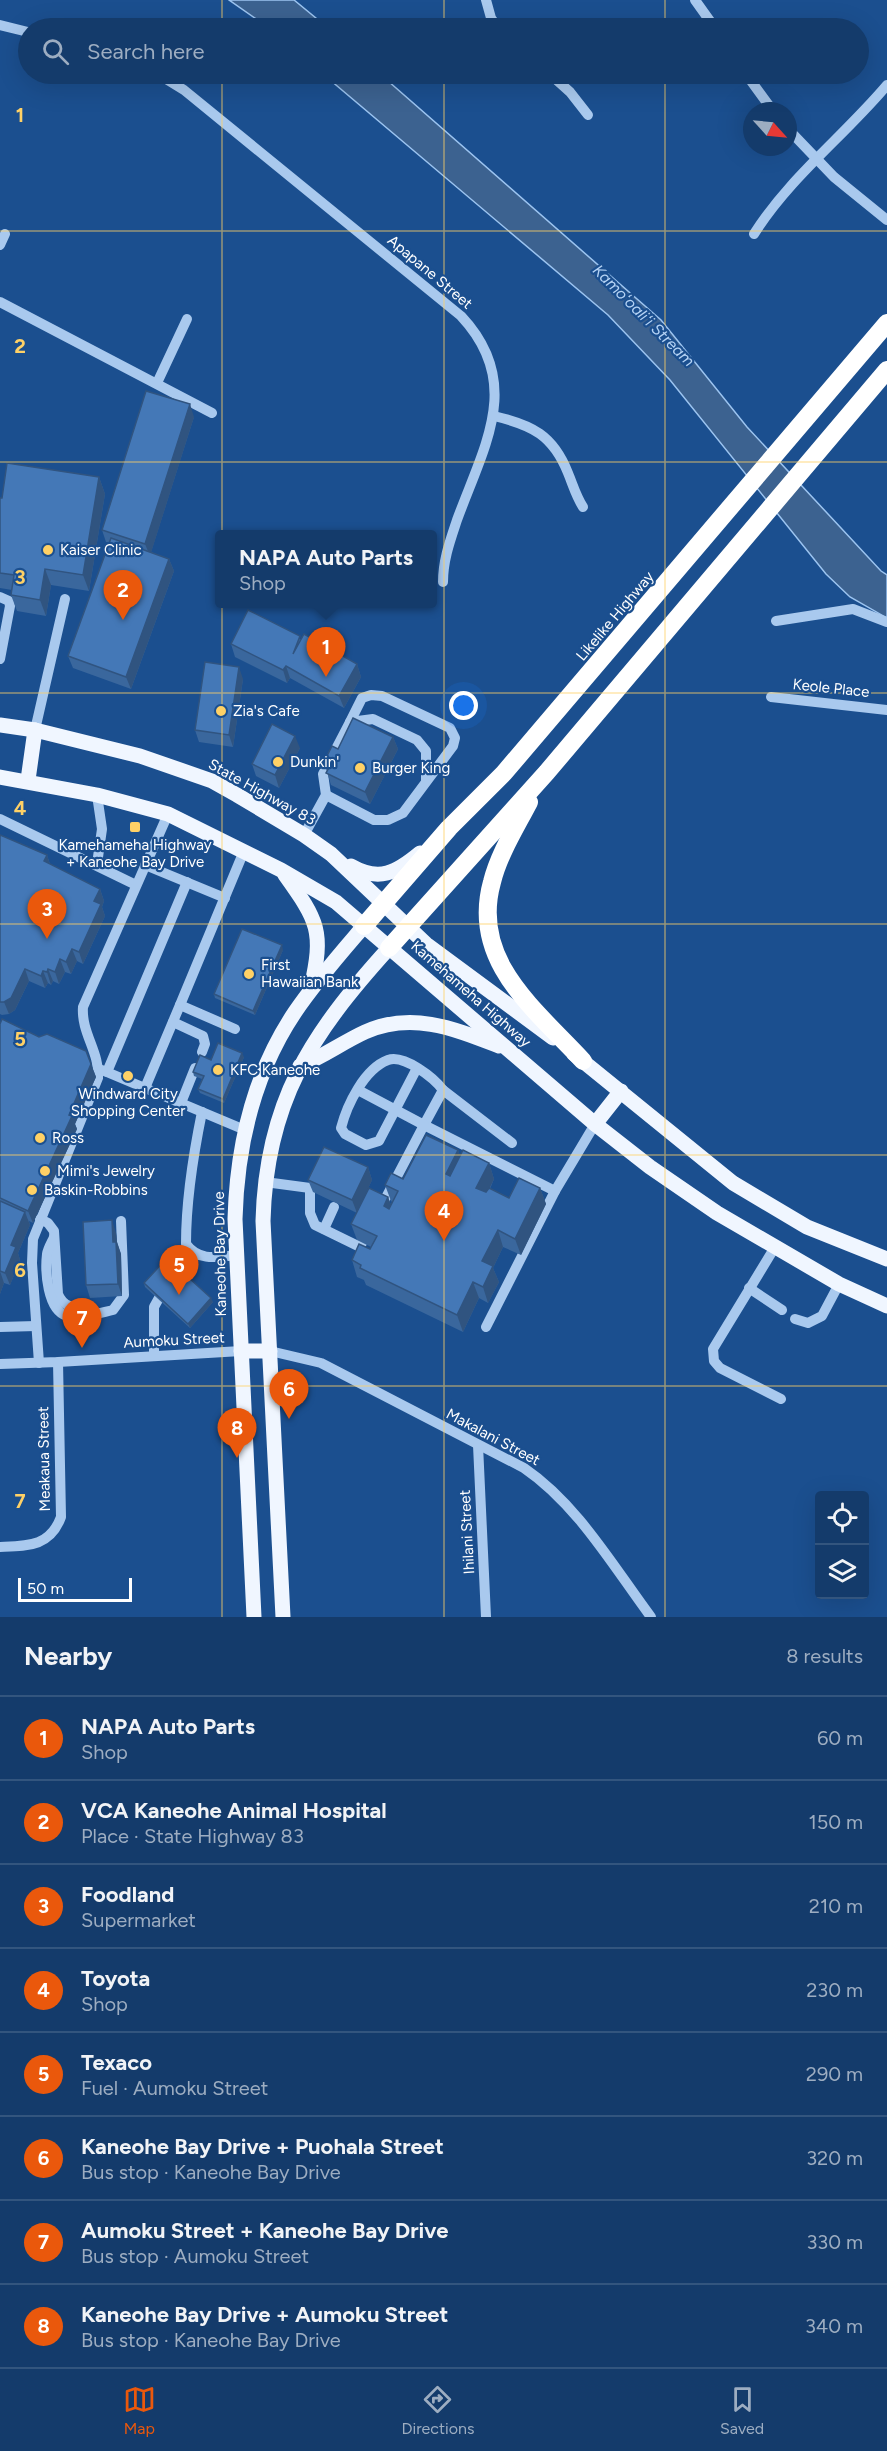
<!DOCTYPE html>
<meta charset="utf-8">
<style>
:root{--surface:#143b6b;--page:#214673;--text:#f1f3f6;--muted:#9dadc1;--line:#33557e;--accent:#ea580c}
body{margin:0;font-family:Figtree,sans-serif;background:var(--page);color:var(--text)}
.controls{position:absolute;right:18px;bottom:18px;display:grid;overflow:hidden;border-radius:6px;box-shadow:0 6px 24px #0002}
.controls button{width:54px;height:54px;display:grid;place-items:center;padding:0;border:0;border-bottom:2px solid var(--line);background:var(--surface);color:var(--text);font:30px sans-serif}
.compass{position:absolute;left:743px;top:102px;width:54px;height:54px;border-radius:50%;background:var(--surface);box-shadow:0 6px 24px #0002;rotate:117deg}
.scale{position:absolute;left:18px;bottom:15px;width:114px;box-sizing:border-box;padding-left:6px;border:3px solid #fff;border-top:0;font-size:16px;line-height:21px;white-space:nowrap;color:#fff;-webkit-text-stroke:4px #1b4f8f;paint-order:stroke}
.you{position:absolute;left:464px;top:706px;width:21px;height:21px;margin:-15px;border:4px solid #fff;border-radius:50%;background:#1a73e8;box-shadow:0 0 0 9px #1a73e833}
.badge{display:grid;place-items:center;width:39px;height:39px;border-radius:50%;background:var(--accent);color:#fff;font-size:20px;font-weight:700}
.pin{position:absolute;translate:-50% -50px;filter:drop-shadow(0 2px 3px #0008)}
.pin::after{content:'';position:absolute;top:32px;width:21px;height:18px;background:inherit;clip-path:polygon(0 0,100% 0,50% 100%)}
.popup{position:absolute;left:215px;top:530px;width:222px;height:78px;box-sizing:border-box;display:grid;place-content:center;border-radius:6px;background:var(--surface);filter:drop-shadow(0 2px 4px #0005);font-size:20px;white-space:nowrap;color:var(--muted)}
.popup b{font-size:22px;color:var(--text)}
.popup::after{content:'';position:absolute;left:50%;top:100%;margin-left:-12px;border:12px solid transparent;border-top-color:var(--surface)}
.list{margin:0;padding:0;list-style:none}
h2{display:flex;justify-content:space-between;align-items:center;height:78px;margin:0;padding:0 24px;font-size:26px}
h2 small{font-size:20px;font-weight:400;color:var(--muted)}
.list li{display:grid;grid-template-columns:39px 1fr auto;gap:18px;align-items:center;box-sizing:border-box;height:84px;padding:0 24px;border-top:2px solid var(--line)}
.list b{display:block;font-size:22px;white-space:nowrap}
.list p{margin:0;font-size:20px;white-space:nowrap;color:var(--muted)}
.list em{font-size:20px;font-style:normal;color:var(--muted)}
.icon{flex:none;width:33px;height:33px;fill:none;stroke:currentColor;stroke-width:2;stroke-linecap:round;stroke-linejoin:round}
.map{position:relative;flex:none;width:887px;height:1617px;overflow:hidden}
.search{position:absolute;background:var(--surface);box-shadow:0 6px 24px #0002;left:18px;right:18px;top:18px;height:66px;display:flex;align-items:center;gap:15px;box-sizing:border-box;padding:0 21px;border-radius:33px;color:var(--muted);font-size:22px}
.sheet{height:750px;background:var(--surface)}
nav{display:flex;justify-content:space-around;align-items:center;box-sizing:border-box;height:84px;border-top:2px solid var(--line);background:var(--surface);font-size:16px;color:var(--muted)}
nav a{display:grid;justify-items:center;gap:3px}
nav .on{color:var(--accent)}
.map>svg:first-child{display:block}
.water{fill:#3c6290;stroke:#9cc4f0;stroke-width:1.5}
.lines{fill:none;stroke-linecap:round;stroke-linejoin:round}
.minor{stroke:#a9c9ee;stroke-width:10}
.major{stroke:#f0f6ff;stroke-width:15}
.highway{stroke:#fff;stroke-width:18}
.wall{fill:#3a679d}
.shaded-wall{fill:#305480}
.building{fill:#4478b7;stroke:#305480;stroke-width:1.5}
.grid{fill:none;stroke:#ffd166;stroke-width:1.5;stroke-opacity:0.55}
.poi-dot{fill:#ffd166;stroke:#1b4f8f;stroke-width:2}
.labels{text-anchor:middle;stroke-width:4.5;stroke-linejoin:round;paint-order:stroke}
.street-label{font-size:15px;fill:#fff;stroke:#1b4f8f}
.poi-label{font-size:15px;fill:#fff;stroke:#1b4f8f;text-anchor:start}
.water-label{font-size:16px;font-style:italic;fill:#b5d3f5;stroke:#1b4f8f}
.grid-label{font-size:20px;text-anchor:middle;font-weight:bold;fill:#ffd166;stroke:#1b4f8f;stroke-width:4.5;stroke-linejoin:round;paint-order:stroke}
</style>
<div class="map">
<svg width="887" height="1617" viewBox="0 0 887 1617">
<rect width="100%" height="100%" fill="#1b4f8f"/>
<g class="water">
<path d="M229 0H294L328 28H269Z"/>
<path d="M323 74H380L661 320 747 427 881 571 887 575V618L850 597 826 574 670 380 608 315Z"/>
</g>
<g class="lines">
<g class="minor">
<path d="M486 0 491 18 498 28"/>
<path d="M695 0 715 28"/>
<path d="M0 25 28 32"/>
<path d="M158 74 184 90 461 316C524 383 484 446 457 520 450 541 443 560 443 582"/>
<path d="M550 74 570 92 588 115"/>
<path d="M746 74 773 111"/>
<path d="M788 129 834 177 887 220"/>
<path d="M754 234C790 177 844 136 887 85"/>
<path d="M0 245 5 234"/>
<path d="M0 302 212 413"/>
<path d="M157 383 187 319"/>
<path d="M494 416C532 425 553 435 568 473 573 485 576 496 583 507"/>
<path d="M0 597 9 601 10 606 0 659"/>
<path d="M776 621 853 609 887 622"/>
<path d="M771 697 887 710"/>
<path d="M35 730 65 599"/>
<path d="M326 795 374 820H388L403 813 453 746 455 738 450 728 382 696 371 695 362 698 350 722"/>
<path d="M0 819 136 885"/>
<path d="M304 835 326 795 323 774 350 722 373 719 417 740 426 751V781"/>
<path d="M90 862 97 864 102 829 97 795"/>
<path d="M145 865 225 898"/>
<path d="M173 1022 203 1036 205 1044 202 1052"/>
<path d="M235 1029 180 1005 244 851"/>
<path d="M417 1068 379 1141 366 1145 345 1134 341 1128C347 1105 364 1069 388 1060 404 1054 434 1078 443 1090L424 1125 555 1191"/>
<path d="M102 1070 245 1130"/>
<path d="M107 1072 187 882"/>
<path d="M145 1088 180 1005"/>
<path d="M358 1090 424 1125 381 1207"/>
<path d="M443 1090 512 1143"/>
<path d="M181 1103 195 1068"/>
<path d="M202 1112C193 1156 186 1199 186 1244 199 1262 218 1257 237 1255"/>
<path d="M265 1182 310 1188V1213L315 1225 358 1246 362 1243"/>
<path d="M40 1219 48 1223 54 1231 58 1294C64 1309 77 1308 92 1310"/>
<path d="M324 1229 334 1207"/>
<path d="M54 1237C52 1242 48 1248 47 1254 45 1271 47 1310 67 1316 79 1320 100 1313 113 1310L124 1295 121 1221"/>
<path d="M775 1247 713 1349 714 1361 720 1368 781 1399"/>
<path d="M749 1288 782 1310"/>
<path d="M795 1319 808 1323 822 1316 839 1284"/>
<path d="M0 1327 36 1326"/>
<path d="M486 1327 555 1191 595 1124"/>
<path d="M270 1351 321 1363 524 1468C577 1504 613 1566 651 1617"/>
<path d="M154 1355V1307L159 1298 196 1255"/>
<path d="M39 1363 32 1263 33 1239 98 1078C100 1052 81 1033 83 1007L168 814"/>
<path d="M0 1364 58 1362 241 1351"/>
<path d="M478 1445 486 1617"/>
<path d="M0 1547C27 1546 50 1547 61 1517L58 1362"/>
</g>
<g class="major">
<path d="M0 725 35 730 140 756 212 781 237 795 304 835 331 854 426 944 553 1038"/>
<path d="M0 777 97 795 168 814 281 870 336 902 595 1124 650 1167 717 1213 839 1284 887 1306"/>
<path d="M28 780 35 730"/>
<path d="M351 866C379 882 396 873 420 853"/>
<path d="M285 875C318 921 324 931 311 988"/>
<path d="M574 1054 733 1183 807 1227 887 1259"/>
<path d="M300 1066C323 1057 343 1042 365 1032 412 1011 455 1029 499 1046"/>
<path d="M595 1124 621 1091"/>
<path d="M241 1351H270"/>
<path d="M254 1617 235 1219C237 1146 254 1073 295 1012 316 981 340 954 364 926"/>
<path d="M283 1617 263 1221C266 1102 311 1034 389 948"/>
</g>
<g class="highway">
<path d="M529 802C516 827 499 854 492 882 470 961 535 1009 583 1061"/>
<path d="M364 926 449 828 504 773 887 323"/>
<path d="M389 948 547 772 887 370"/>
</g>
</g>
<g class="wall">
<path d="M194 417 151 552 169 559 174 571 131 689 73 668 68 656 109 543 106 542 102 530Z"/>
<path d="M99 477 105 494 89 591 51 585 46 616 17 611 11 595 12 590 0 588V498Z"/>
<path d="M301 639 357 664 361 677 344 708 290 678 287 683 235 657 231 644Z"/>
<path d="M243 679 233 747 199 742 195 730Z"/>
<path d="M393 737 398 749 370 804 331 785 324 762 338 749Z"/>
<path d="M300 748 279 788 256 776 252 764Z"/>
<path d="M0 835 47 855 50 864 100 889 104 901 102 907 105 916 83 964 77 961 71 974 65 972 59 984 53 981 51 985 48 983 45 988 29 981 15 1010 9 1014 2 1015 0 1014Z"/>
<path d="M283 950 255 1015 215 998 214 994Z"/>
<path d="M0 1024 39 1037 86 1051 96 1077 75 1124 77 1129 33 1223 29 1221 30 1225 18 1253 20 1260 10 1285 4 1283 0 1294Z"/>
<path d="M244 1057 224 1103 200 1093 198 1089 202 1079 194 1076 193 1072 211 1060Z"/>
<path d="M458 1150 460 1156 489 1163 494 1179 490 1189 509 1198 540 1188 546 1204 521 1255 503 1247 493 1268 499 1282 488 1303 479 1298 463 1332 366 1285 364 1280 357 1277 352 1260 370 1249 371 1247 357 1240 351 1224 357 1213 313 1192 308 1180 368 1167 372 1180 360 1205 388 1197 391 1205 392 1202 391 1201 385 1185 403 1179Z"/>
<path d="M116 1233 117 1242 121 1254 122 1296 90 1298 86 1285Z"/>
<path d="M144 1283 213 1302 190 1328 145 1287Z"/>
</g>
<g class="shaded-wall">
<path d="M190 404 194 417 150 556 145 544Z"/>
<path d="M99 477 105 494 89 591 83 575Z"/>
<path d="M169 559 174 571 131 689 126 677Z"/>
<path d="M45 569 51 585 46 616 40 600Z"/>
<path d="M357 664 361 677 344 708 339 696Z"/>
<path d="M286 666 290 678 287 683 283 670Z"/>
<path d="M239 667 243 679 233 747 229 735Z"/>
<path d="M295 736 300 748 279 788 275 775Z"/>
<path d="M393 737 398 749 370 804 365 792Z"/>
<path d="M47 855 51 868 44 861Z"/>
<path d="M100 889 104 901 102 907 105 916 83 964 79 952 94 901Z"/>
<path d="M282 945 283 950 255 1015 253 1011Z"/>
<path d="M72 949 77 961 71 974 66 962Z"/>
<path d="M60 959 65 972 59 984 55 972Z"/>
<path d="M25 969 29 981 15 1010 9 1014 4 1002Z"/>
<path d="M48 969 53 981 51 985 47 972Z"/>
<path d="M43 971 48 983 45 988 41 976Z"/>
<path d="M242 1053 244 1057 224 1103 223 1099Z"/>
<path d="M91 1064 96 1077 75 1124 77 1129 33 1223 28 1211Z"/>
<path d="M458 1150 464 1167 452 1191 446 1174Z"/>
<path d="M489 1163 494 1179 482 1204 476 1188Z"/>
<path d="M368 1167 372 1180 357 1213 352 1200Z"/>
<path d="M540 1188 546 1204 521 1255 515 1239Z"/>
<path d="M388 1197 394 1213 384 1206Z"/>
<path d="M25 1212 30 1225 18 1253 20 1260 10 1285 5 1273 11 1245Z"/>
<path d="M112 1220 116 1233 117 1242 121 1254 122 1296 118 1284 113 1242Z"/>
<path d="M498 1230 503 1247 493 1268 499 1282 488 1303 483 1287 482 1261Z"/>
<path d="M0 1271 4 1283 0 1294Z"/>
<path d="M473 1282 479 1298 463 1332 457 1315Z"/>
<path d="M211 1298 213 1302 190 1328 188 1324Z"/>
</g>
<g class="building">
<path d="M146 391 190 404 145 544 102 530Z"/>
<path d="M7 463 99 477 83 575 45 569 40 600 11 595 14 575 0 573V498H2Z"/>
<path d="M111 538 169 559 126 677 68 656Z"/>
<path d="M248 610 300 636 293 654 304 634 357 664 339 696 286 666 283 670 231 644Z"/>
<path d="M205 662 239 667 229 735 195 730Z"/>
<path d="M353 718 393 737 365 792 326 773 330 766 324 762 332 746 338 749Z"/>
<path d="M272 724 295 736 275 775 252 764Z"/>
<path d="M0 835 47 855 44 861 100 889 94 901 101 904 79 952 72 949 66 962 60 959 55 972 48 969 47 972 43 971 41 976 25 969 11 998 4 1002H0Z"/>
<path d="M242 929 282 945 253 1011 214 994Z"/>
<path d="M2 1019 39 1037 47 1034 86 1051 91 1064 69 1115 72 1116 28 1211 0 1198V1024Z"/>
<path d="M218 1043 242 1053 223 1099 198 1089 204 1076 193 1072 200 1055 211 1060Z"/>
<path d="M426 1135 458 1150 446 1174 450 1176 463 1150 489 1163 476 1188 486 1192 489 1188 509 1198 519 1178 540 1188 515 1239 498 1230 482 1261 493 1266 483 1287 473 1282 457 1315 360 1268 361 1265 352 1260 359 1244 370 1249 377 1236 351 1224 369 1188 388 1197 384 1206 389 1209 398 1191 385 1185 391 1173 403 1179Z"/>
<path d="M324 1147 368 1167 352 1200 308 1180Z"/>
<path d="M0 1201 25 1212 11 1245 16 1247 5 1273 0 1271Z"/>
<path d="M112 1220 113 1242H116L118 1284 86 1285 83 1222Z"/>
<path d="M167 1258 211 1298 188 1324 144 1283Z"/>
</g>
<path class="grid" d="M222 0V28M444 0V28M665 0V28M222 74V1617M444 74V1617M665 74V1617M0 231H887M0 462H887M0 693H887M0 924H887M0 1155H887M0 1386H887"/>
<g class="poi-dot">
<circle cx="48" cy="550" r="6"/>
<circle cx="221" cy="711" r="6"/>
<circle cx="278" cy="762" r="6"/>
<circle cx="360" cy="768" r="6"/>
<rect x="129" y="821" width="12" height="12" rx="3"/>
<circle cx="249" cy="974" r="6"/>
<circle cx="218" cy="1070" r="6"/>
<circle cx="128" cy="1076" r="6"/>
<circle cx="40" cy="1138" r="6"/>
<circle cx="45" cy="1171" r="6"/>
<circle cx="32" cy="1190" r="6"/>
</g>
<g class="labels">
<g class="street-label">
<text transform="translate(430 272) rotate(40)" y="5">Apapane Street</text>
<text transform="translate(615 616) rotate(-50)" y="5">Likelike Highway</text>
<text transform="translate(831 688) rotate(6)" y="5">Keole Place</text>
<text transform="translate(262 792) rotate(29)" y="5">State Highway 83</text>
<text transform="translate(471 994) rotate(41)" y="5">Kamehameha Highway</text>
<text transform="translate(220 1254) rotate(-91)" y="5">Kaneohe Bay Drive</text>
<text transform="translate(174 1340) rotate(-3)" y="5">Aumoku Street</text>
<text transform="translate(493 1437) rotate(28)" y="5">Makalani Street</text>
<text transform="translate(44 1459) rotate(-91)" y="5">Meakaua Street</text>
<text transform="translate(467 1532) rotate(-93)" y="5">Ihilani Street</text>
</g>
<g class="poi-label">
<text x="60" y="555">Kaiser Clinic</text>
<text x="233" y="716">Zia's Cafe</text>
<text x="290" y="767">Dunkin'</text>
<text x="372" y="773">Burger King</text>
<text x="135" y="850" text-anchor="middle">Kamehameha Highway<tspan x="135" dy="17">+ Kaneohe Bay Drive</tspan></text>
<text x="261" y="970">First<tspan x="261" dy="17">Hawaiian Bank</tspan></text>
<text x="230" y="1075">KFC Kaneohe</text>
<text x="128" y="1099" text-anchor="middle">Windward City<tspan x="128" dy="17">Shopping Center</tspan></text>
<text x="52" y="1143">Ross</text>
<text x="57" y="1176">Mimi's Jewelry</text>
<text x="44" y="1195">Baskin-Robbins</text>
</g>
<g class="water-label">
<text transform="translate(644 315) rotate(45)" y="6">Kamoʻoaliʻi Stream</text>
</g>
</g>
<g class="grid-label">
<text x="20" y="122">1</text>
<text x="20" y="353">2</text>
<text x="20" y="584">3</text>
<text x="20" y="815">4</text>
<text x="20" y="1046">5</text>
<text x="20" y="1277">6</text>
<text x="20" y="1508">7</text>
</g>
</svg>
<div class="controls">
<button><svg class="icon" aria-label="locate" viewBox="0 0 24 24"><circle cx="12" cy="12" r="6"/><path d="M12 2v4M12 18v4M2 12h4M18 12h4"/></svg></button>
<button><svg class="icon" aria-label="layers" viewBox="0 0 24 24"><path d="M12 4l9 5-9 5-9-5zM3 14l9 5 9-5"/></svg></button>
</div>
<svg class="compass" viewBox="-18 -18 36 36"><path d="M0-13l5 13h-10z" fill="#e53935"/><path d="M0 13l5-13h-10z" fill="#9dadc1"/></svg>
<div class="scale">50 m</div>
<div class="you"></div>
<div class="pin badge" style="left:326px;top:677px">1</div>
<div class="popup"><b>NAPA Auto Parts</b>Shop</div>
<div class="pin badge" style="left:123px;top:620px">2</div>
<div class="pin badge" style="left:47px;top:939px">3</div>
<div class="pin badge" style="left:444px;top:1241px">4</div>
<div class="pin badge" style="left:179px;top:1295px">5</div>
<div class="pin badge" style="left:289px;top:1419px">6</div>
<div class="pin badge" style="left:82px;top:1348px">7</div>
<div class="pin badge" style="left:237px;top:1458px">8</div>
<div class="search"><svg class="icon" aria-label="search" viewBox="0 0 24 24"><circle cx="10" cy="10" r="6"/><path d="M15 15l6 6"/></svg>Search here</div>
</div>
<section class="sheet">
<h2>Nearby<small>8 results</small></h2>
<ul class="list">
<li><span class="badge">1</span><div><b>NAPA Auto Parts</b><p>Shop</p></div><em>60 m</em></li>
<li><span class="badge">2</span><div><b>VCA Kaneohe Animal Hospital</b><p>Place · State Highway 83</p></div><em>150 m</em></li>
<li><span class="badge">3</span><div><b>Foodland</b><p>Supermarket</p></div><em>210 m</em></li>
<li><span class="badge">4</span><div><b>Toyota</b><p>Shop</p></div><em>230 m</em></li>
<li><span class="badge">5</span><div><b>Texaco</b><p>Fuel · Aumoku Street</p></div><em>290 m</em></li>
<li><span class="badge">6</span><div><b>Kaneohe Bay Drive + Puohala Street</b><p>Bus stop · Kaneohe Bay Drive</p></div><em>320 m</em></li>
<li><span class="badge">7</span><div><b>Aumoku Street + Kaneohe Bay Drive</b><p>Bus stop · Aumoku Street</p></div><em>330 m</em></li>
<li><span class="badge">8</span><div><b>Kaneohe Bay Drive + Aumoku Street</b><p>Bus stop · Kaneohe Bay Drive</p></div><em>340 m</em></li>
</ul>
</section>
<nav>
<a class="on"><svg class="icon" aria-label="map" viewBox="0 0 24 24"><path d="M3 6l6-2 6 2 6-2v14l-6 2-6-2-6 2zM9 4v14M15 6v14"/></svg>Map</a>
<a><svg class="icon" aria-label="directions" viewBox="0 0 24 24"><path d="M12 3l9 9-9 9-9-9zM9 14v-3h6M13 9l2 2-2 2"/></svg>Directions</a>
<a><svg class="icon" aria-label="saved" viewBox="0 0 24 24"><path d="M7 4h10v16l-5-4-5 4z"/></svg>Saved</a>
</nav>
